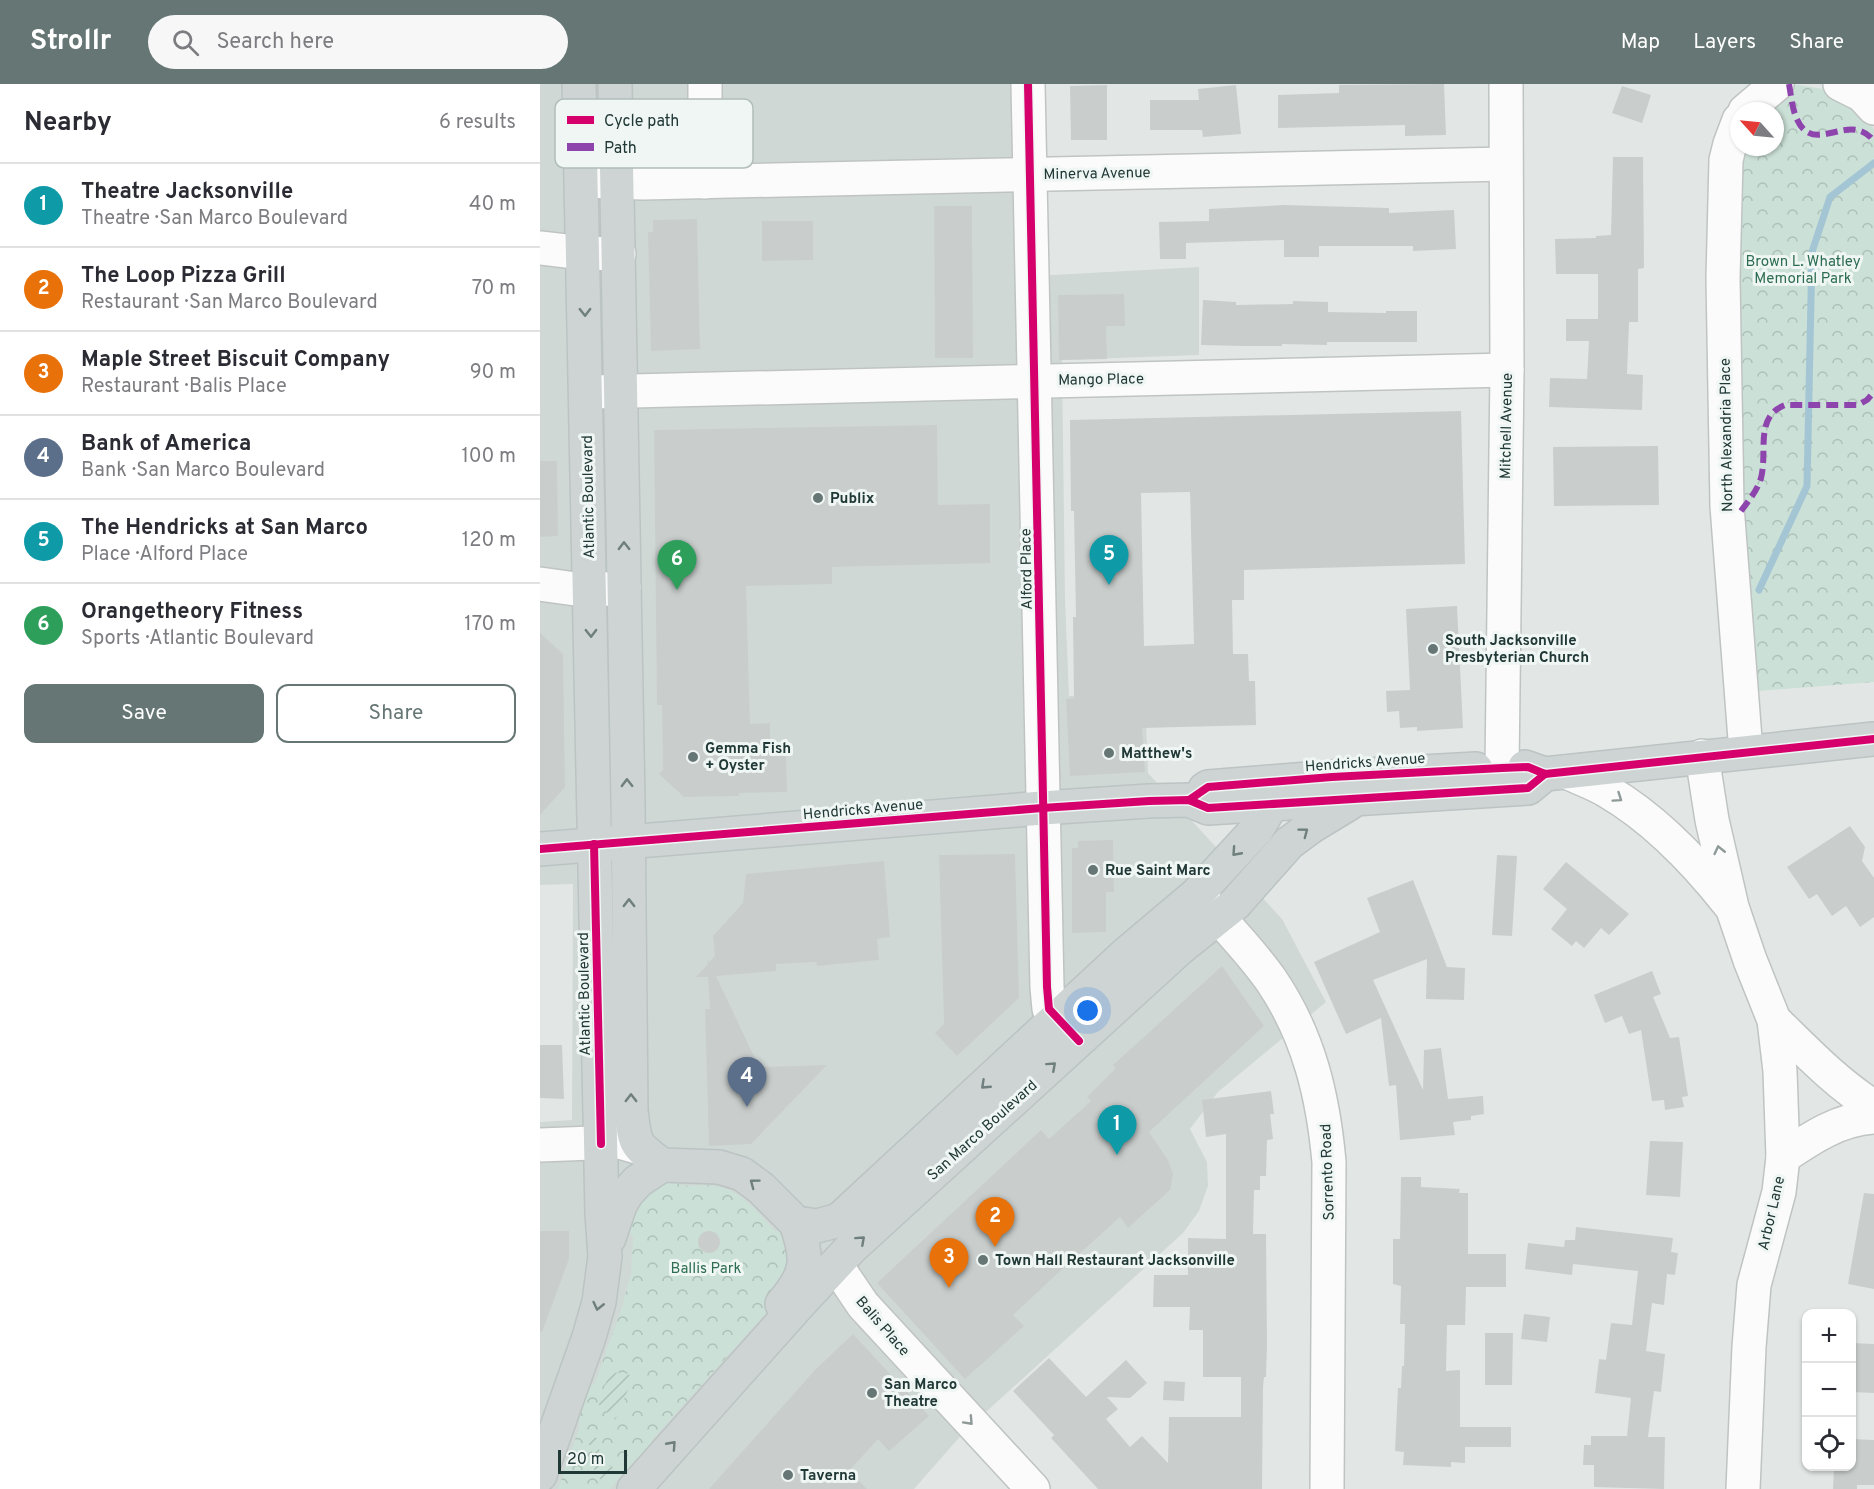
<!DOCTYPE html>
<meta charset="utf-8">
<style>
:root{--surface:#fff;--page:#f7f7f7;--text:#2b2b33;--muted:#7c7c81;--line:#e1e1e2;--accent:#657674}
body{margin:0;font-family:Overpass,sans-serif;background:var(--page);color:var(--text)}
.controls{position:absolute;right:18px;bottom:18px;display:grid;overflow:hidden;border-radius:12px;box-shadow:0 2px 4px #0004}
.controls button{width:54px;height:54px;display:grid;place-items:center;padding:0;border:0;border-bottom:2px solid var(--line);background:var(--surface);color:var(--text);font:30px sans-serif}
.compass{position:absolute;left:1190px;top:18px;width:54px;height:54px;border-radius:50%;background:var(--surface);box-shadow:0 2px 4px #0004;rotate:297deg}
.scale{position:absolute;left:18px;bottom:15px;width:69px;box-sizing:border-box;padding-left:6px;border:3px solid #213936;border-top:0;font-size:16px;line-height:21px;white-space:nowrap;color:#213936;-webkit-text-stroke:4px #eff6f4;paint-order:stroke}
.you{position:absolute;left:548px;top:927px;width:21px;height:21px;margin:-15px;border:4px solid #fff;border-radius:50%;background:#1a73e8;box-shadow:0 0 0 9px #1a73e833}
.badge{display:grid;place-items:center;width:39px;height:39px;border-radius:50%;background:var(--accent);color:#fff;font-size:20px;font-weight:700}
.pin{position:absolute;translate:-50% -50px;filter:drop-shadow(0 2px 3px #0008)}
.pin::after{content:'';position:absolute;top:32px;width:21px;height:18px;background:inherit;clip-path:polygon(0 0,100% 0,50% 100%)}
.list{margin:0;padding:0;list-style:none}
h2{display:flex;justify-content:space-between;align-items:center;height:78px;margin:0;padding:0 24px;font-size:26px}
h2 small{font-size:20px;font-weight:400;color:var(--muted)}
.list li{display:grid;grid-template-columns:39px 1fr auto;gap:18px;align-items:center;box-sizing:border-box;height:84px;padding:0 24px;border-top:2px solid var(--line)}
.list b{display:block;font-size:22px;white-space:nowrap}
.list p{margin:0;font-size:20px;white-space:nowrap;color:var(--muted)}
.list em{font-size:20px;font-style:normal;color:var(--muted)}
.actions{display:flex;gap:12px;padding:18px 24px}
.actions a{flex:1;padding:14px 0;border:2px solid var(--accent);border-radius:12px;text-align:center;font-size:21px;color:var(--accent)}
.actions .main{background:var(--accent);color:#fff}
.icon{flex:none;width:33px;height:33px;fill:none;stroke:currentColor;stroke-width:2;stroke-linecap:round;stroke-linejoin:round}
.map{position:relative;flex:none;width:1334px;height:1405px;overflow:hidden}
header{display:flex;align-items:center;gap:36px;box-sizing:border-box;height:84px;padding:0 30px;background:var(--accent);color:#fff}
header strong{font-size:28px}
nav{display:flex;gap:33px;margin-inline-start:auto;font-size:21px}
.search{width:420px;height:54px;background:var(--page);display:flex;align-items:center;gap:15px;box-sizing:border-box;padding:0 21px;border-radius:33px;color:var(--muted);font-size:22px}
main{display:flex}
aside{flex:1;background:var(--surface)}
.map>svg:first-child{display:block}
.built{fill:#d0d8d6}
.park{fill:url(#park-crowns)}
.garden{fill:url(#garden-furrows)}
.lines{fill:none;stroke-linecap:round;stroke-linejoin:round}
.stream{stroke:#a4c5d4;stroke-width:7}
.building{fill:#c9cecd;fill-rule:evenodd}
.minor-casing{stroke:#bfc4c3;stroke-width:36}
.major-casing{stroke:#bcc3c3;stroke-width:36}
.minor{stroke:#fbfbfb;stroke-width:33}
.major{stroke:#cdd4d3;stroke-width:33}
.quiet{stroke:#8e44ad;stroke-width:6;stroke-dasharray:12 6;stroke-linecap:butt}
.cycleway-casing{stroke:#eff6f4;stroke-width:11}
.cycleway{stroke:#d6006c;stroke-width:8}
.oneway{stroke:#6e7f7d}
.oneway2{stroke:#8e9a98}
.poi-dot{fill:#657674;stroke:#eff6f4;stroke-width:2}
.labels{text-anchor:middle;stroke-width:6;stroke-linejoin:round;paint-order:stroke}
.street-label{font-size:15px;fill:#213936;stroke:#eff6f4}
.park-label{font-size:15px;fill:#2e6d51;stroke:#eff6f4}
.poi-label{font-size:15px;font-weight:bold;fill:#213936;stroke:#eff6f4;text-anchor:start}
.key{fill:#eff6f4;stroke:#b1bdbb;stroke-width:1.5}
.key-label{font-size:16px;fill:#213936}
</style>
<header>
<strong>Strollr</strong>
<div class="search"><svg class="icon" aria-label="search" viewBox="0 0 24 24"><circle cx="10" cy="10" r="6"/><path d="M15 15l6 6"/></svg>Search here</div>
<nav><a>Map</a><a>Layers</a><a>Share</a></nav>
</header>
<main>
<aside>
<h2>Nearby<small>6 results</small></h2>
<ul class="list">
<li><span class="badge" style="background:#0f9aa8">1</span><div><b>Theatre Jacksonville</b><p>Theatre · San Marco Boulevard</p></div><em>40 m</em></li>
<li><span class="badge" style="background:#e8710a">2</span><div><b>The Loop Pizza Grill</b><p>Restaurant · San Marco Boulevard</p></div><em>70 m</em></li>
<li><span class="badge" style="background:#e8710a">3</span><div><b>Maple Street Biscuit Company</b><p>Restaurant · Balis Place</p></div><em>90 m</em></li>
<li><span class="badge" style="background:#5c6f8a">4</span><div><b>Bank of America</b><p>Bank · San Marco Boulevard</p></div><em>100 m</em></li>
<li><span class="badge" style="background:#0f9aa8">5</span><div><b>The Hendricks at San Marco</b><p>Place · Alford Place</p></div><em>120 m</em></li>
<li><span class="badge" style="background:#2e9e5b">6</span><div><b>Orangetheory Fitness</b><p>Sports · Atlantic Boulevard</p></div><em>170 m</em></li>
</ul>
<div class="actions"><a class="main">Save</a><a>Share</a></div>
</aside>
<div class="map">
<svg width="1334" height="1405" viewBox="0 0 1334 1405">
<defs>
<pattern id="park-crowns" width="20" height="18" patternUnits="userSpaceOnUse" patternTransform="scale(1.5)"><rect width="20" height="18" fill="#cbe0d6"/><path d="M2 6a3 3 0 1 1 6 0M12 15a3 3 0 1 1 6 0" fill="none" stroke="#aec1b8"/></pattern>
<pattern id="garden-furrows" width="10" height="10" patternUnits="userSpaceOnUse" patternTransform="scale(1.5)"><rect width="10" height="10" fill="#cbe0d6"/><path d="M-1 1l2-2M0 10L10 0M9 11l2-2" fill="none" stroke="#aec1b8"/></pattern>
</defs>
<rect width="100%" height="100%" fill="#e2e7e6"/>
<path class="built" d="M0 0H471L476 193 659 183V271L522 276 525 514 529 612 605 610 608 689 742 835 786 918 678 1008 650 1045 667 1078 668 1102 659 1127 643 1149 425 1347 374 1405H0V1038L32 1036 33 800 0 801Z"/>
<g class="park">
<path d="M1251 0 1302 8 1328 31 1334 46V598L1219 607 1207 533 1191 196 1199 63H1235V27H1216Z"/>
<path d="M124 1094C148 1107 152 1099 175 1102 202 1106 219 1130 236 1148L243 1141 255 1162 243 1210 112 1356 110 1372 95 1389 82 1391 70 1405H18L40 1342 36 1327 43 1306 55 1299 82 1223 91 1190 93 1153 84 1141 88 1124Z"/>
</g>
<g class="garden">
<path d="M70 1288 88 1290 93 1294 75 1336 59 1321V1317Z"/>
<path d="M48 1349 58 1355C59 1370 61 1378 74 1384L62 1397 55 1390 51 1362 45 1358Z"/>
</g>
<g class="lines">
<path class="stream" d="M1219 506 1267 402 1272 168 1290 113 1334 79"/>
</g>
<g class="building">
<path d="M904 0 906 51 865 52V41L738 44V11L799 9V1Z"/>
<path d="M567 1V56H531L530 2Z"/>
<path d="M696 1 701 50 663 53 662 46H610V16H659L658 5Z"/>
<path d="M1082 2 1111 11 1102 39 1072 29Z"/>
<path d="M1073 73H1103L1104 184 1098 185V238H1089L1087 290 1103 291 1102 326 1009 323 1010 294 1047 295 1049 257H1026V235H1058V190H1016L1015 155 1056 154V152L1071 151Z"/>
<path d="M744 121 849 124V129L914 126 916 165 873 167V162H779V173H744V156L646 159V175H620L619 138 669 137V125Z"/>
<path d="M394 122H432L433 274H395Z"/>
<path d="M157 135 160 265 111 267 108 148H113V136Z"/>
<path d="M222 137H273V176L222 177Z"/>
<path d="M584 210 585 242H566L567 275 519 276 518 211Z"/>
<path d="M663 216 696 218V221L753 220V217L788 218V228L846 229V227H877V258H787V261L742 260V262H702L661 261Z"/>
<path d="M921 327 925 480 704 486V516H692L693 570H708L709 597H715L716 641 602 644 605 688 530 692 526 615 534 614 533 533H536L534 427H531L530 336ZM650 408 654 560 604 562 601 409Z"/>
<path d="M397 341 398 421 450 420V479L292 483V500L206 502 210 640 230 639V672H246L247 708 199 709V712L144 713 119 690 123 686 122 621H117L114 346Z"/>
<path d="M1118 362 1119 421 1014 422 1013 363Z"/>
<path d="M0 377H17L18 452 0 453Z"/>
<path d="M917 522 923 644 877 647V643L860 644 859 627 847 628 846 607 870 606 866 525Z"/>
<path d="M0 549 23 570 25 703 0 731Z"/>
<path d="M1310 742 1325 763 1322 777 1334 794V833L1320 843 1306 822 1292 832 1277 810 1269 815 1247 783Z"/>
<path d="M573 756 574 808H566V848L532 849V764H538V757Z"/>
<path d="M475 770 479 914 417 972 395 949 404 940 399 771Z"/>
<path d="M957 771 977 772 972 852 952 851Z"/>
<path d="M344 777 350 853 337 855 339 876 277 882 276 878 236 880V887L176 892 219 983 287 981 211 1060 169 1062 165 925H170L168 893H156L168 880 167 875 169 878 175 872 173 852 203 819 206 790Z"/>
<path d="M1026 778 1089 830 1069 851 1061 844 1044 864 1036 857 1032 862 1011 845 1027 825 1003 805Z"/>
<path d="M873 796 907 883 925 884 924 916 886 915 887 875 833 896 883 1006 884 966 901 964 908 1015 943 1012 944 1030 931 1032V1036L913 1038 915 1051 860 1056 856 1001 849 1002 841 934 806 950 774 878 840 848 827 814Z"/>
<path d="M682 882 724 942 609 1048 628 1076 633 1090 630 1106 588 1144 580 1133 517 1190 473 1231 484 1242 425 1295 337 1199 501 1046 509 1055 551 1017 547 1013 576 984 573 981Z"/>
<path d="M1112 887 1121 910 1113 913 1130 954 1139 953 1148 1012 1142 1013 1144 1023 1125 1026 1124 1016 1112 1017 1101 946 1089 950 1082 932 1065 939 1054 911Z"/>
<path d="M0 961H22L24 1015 0 1014Z"/>
<path d="M731 1007 734 1030H730L733 1055 727 1056 726 1092H720V1106H714L713 1150H726L727 1262 726 1293H724L723 1303 722 1405H558L511 1354 514 1351 473 1307 509 1274 546 1313 586 1276 607 1299 590 1314 567 1313 578 1325 566 1335 590 1363 602 1352 628 1379 629 1333H701V1293H663V1246H649L650 1223H613L614 1191H648V1154L686 1155V1050L666 1053 662 1016Z"/>
<path d="M1110 1057 1143 1058 1140 1113 1106 1111Z"/>
<path d="M861 1093H881V1103L920 1105 919 1109H928V1170H966V1203H926L925 1241H907L906 1287 920 1286V1343H971V1363H925V1379L911 1378V1383L863 1381 864 1368 855 1367 858 1304H861L862 1282H864L865 1240H860L861 1202 853 1200V1155H860Z"/>
<path d="M1324 1109 1334 1110V1205L1308 1200Z"/>
<path d="M1036 1143 1133 1154 1131 1168 1138 1169 1135 1191 1127 1190 1124 1221 1112 1219 1106 1267 1125 1270 1121 1308 1114 1307 1108 1353H1125L1124 1405 1054 1403V1381H1043L1044 1361H1051V1352H1087L1091 1314 1055 1309 1059 1275 1066 1276 1071 1239 1092 1241 1098 1187 1033 1180 1032 1191 985 1185 988 1159 1024 1163 1025 1156H1035Z"/>
<circle cx="169" cy="1158" r="11"/>
<path d="M0 1147H29V1175L2 1248H0Z"/>
<path d="M984 1230 1010 1233 1007 1258 981 1255Z"/>
<path d="M945 1249H973L972 1301H945Z"/>
<path d="M313 1250 389 1332 349 1367 338 1355 309 1387 327 1405H169L275 1286Z"/>
<path d="M1311 1259 1334 1260V1309L1311 1308Z"/>
<path d="M624 1297 645 1298 644 1317 623 1316Z"/>
<path d="M1311 1355 1334 1356V1401H1317V1405H1293L1294 1383H1311Z"/>
</g>
<g class="lines">
<g class="minor-casing">
<g id="minor">
<path d="M165 0V98"/>
<path d="M488 0 507 903 509 925 535 954"/>
<path d="M1300 0 1322 11 1334 24"/>
<path d="M1205 27 1237 0"/>
<path d="M1199 36 1190 60 1186 76 1183 194 1187 422 1206 668"/>
<path d="M42 97 103 99 965 80"/>
<path d="M0 164 43 169 79 170"/>
<path d="M51 308 967 286"/>
<path d="M0 500 50 507 84 503"/>
<path d="M1162 672 1172 736 1192 823 1210 876 1234 936 1240 987 1243 1073 1239 1108 1214 1201 1209 1263 1203 1405"/>
<path d="M962 684 967 286 966 0"/>
<path d="M1026 688C1039 694 1054 699 1067 707 1115 735 1155 777 1189 820"/>
<path d="M659 812C683 839 710 866 731 896 769 952 783 1012 789 1078L787 1405"/>
<path d="M1234 936C1266 967 1296 999 1334 1023"/>
<path d="M0 1061 79 1058 100 1064"/>
<path d="M1243 1073C1271 1054 1299 1035 1334 1033"/>
<path d="M296 1181 323 1221 493 1405"/>
</g>
</g>
<g class="major-casing">
<g id="major">
<path d="M75 0 88 718 91 1026C95 1061 94 1060 122 1081"/>
<path d="M985 683 1005 690 1334 655"/>
<path d="M665 705 668 703 792 693 936 685"/>
<path d="M0 765 502 724 609 717 649 716 668 724 988 704 1005 690"/>
<path d="M69 1154 80 1121 87 1109 98 1097 122 1081 179 1083 202 1090 221 1104 256 1139 277 1142 299 1136 587 869 657 810 717 745 736 713 745 705 758 700 792 693"/>
<path d="M242 1220C268 1190 269 1176 256 1139"/>
<path d="M0 1391 49 1253 59 1218 65 1172 62 1130 39 0"/>
<path d="M94 1405 259 1220 311 1164 639 865 695 820 749 759 772 742 810 719"/>
</g>
</g>
<use href="#minor" class="minor"/>
<use href="#major" class="major"/>
<g class="quiet">
<path d="M1249 0C1251 11 1252 23 1256 33 1273 75 1309 25 1334 57"/>
<path d="M1201 427C1209 416 1217 407 1221 394 1228 367 1214 333 1245 321H1318L1327 316 1334 308"/>
</g>
<g class="cycleway-casing">
<g id="cycleway">
<path d="M488 0 507 903 509 925 539 957"/>
<path d="M649 716 668 703 792 693 962 684 988 683 1005 690 1334 655"/>
<path d="M54 760 61 1060"/>
<path d="M0 765 502 724 609 717 649 716 668 724 988 704 1005 690"/>
</g>
</g>
<use href="#cycleway" class="cycleway"/>
</g>
<defs><path id="oneway-chevron" d="M-2-3.5L2.5 0L-2 3.5" fill="none" stroke-width="1.6" stroke-linecap="round" stroke-linejoin="round" transform="scale(1.5)"/></defs>
<g class="oneway">
<use href="#oneway-chevron" transform="translate(45 228) rotate(89)"/>
<use href="#oneway-chevron" transform="translate(84 462) rotate(-91)"/>
<use href="#oneway-chevron" transform="translate(51 549) rotate(89)"/>
<use href="#oneway-chevron" transform="translate(87 699) rotate(-91)"/>
<use href="#oneway-chevron" transform="translate(764 748) rotate(-37)"/>
<use href="#oneway-chevron" transform="translate(696 768) rotate(132)"/>
<use href="#oneway-chevron" transform="translate(89 819) rotate(-90)"/>
<use href="#oneway-chevron" transform="translate(512 982) rotate(-42)"/>
<use href="#oneway-chevron" transform="translate(445 1001) rotate(137)"/>
<use href="#oneway-chevron" transform="translate(91 1014) rotate(-90)"/>
<use href="#oneway-chevron" transform="translate(214 1099) rotate(-143)"/>
<use href="#oneway-chevron" transform="translate(321 1156) rotate(-42)"/>
<use href="#oneway-chevron" transform="translate(58 1222) rotate(103)"/>
<use href="#oneway-chevron" transform="translate(132 1361) rotate(-48)"/>
</g>
<g class="oneway2">
<use href="#oneway-chevron" transform="translate(1078 714) rotate(34)"/>
<use href="#oneway-chevron" transform="translate(1179 766) rotate(-103)"/>
<use href="#oneway-chevron" transform="translate(429 1337) rotate(47)"/>
</g>
<g class="poi-dot">
<circle cx="278" cy="414" r="6"/>
<circle cx="893" cy="565" r="6"/>
<circle cx="569" cy="669" r="6"/>
<circle cx="153" cy="673" r="6"/>
<circle cx="553" cy="786" r="6"/>
<circle cx="443" cy="1176" r="6"/>
<circle cx="332" cy="1309" r="6"/>
<circle cx="248" cy="1391" r="6"/>
</g>
<g class="labels">
<g class="street-label">
<text transform="translate(557 89) rotate(-1)" y="5">Minerva Avenue</text>
<text transform="translate(561 295) rotate(-1)" y="5">Mango Place</text>
<text transform="translate(966 342) rotate(-89)" y="5">Mitchell Avenue</text>
<text transform="translate(1186 351) rotate(-91)" y="5">North Alexandria Place</text>
<text transform="translate(48 413) rotate(-91)" y="5">Atlantic Boulevard</text>
<text transform="translate(486 485) rotate(-91)" y="5">Alford Place</text>
<text transform="translate(825 678) rotate(-4)" y="5">Hendricks Avenue</text>
<text transform="translate(323 725) rotate(-5)" y="5">Hendricks Avenue</text>
<text transform="translate(44 910) rotate(-91)" y="5">Atlantic Boulevard</text>
<text transform="translate(442 1046) rotate(-42)" y="5">San Marco Boulevard</text>
<text transform="translate(787 1088) rotate(-92)" y="5">Sorrento Road</text>
<text transform="translate(1231 1129) rotate(-77)" y="5">Arbor Lane</text>
<text transform="translate(343 1242) rotate(49)" y="5">Balis Place</text>
</g>
<g class="park-label">
<text x="1263" y="182">Brown L. Whatley<tspan x="1263" dy="17">Memorial Park</tspan></text>
<text x="166" y="1189">Ballis Park</text>
</g>
<g class="poi-label">
<text x="290" y="419">Publix</text>
<text x="905" y="561">South Jacksonville<tspan x="905" dy="17">Presbyterian Church</tspan></text>
<text x="165" y="669">Gemma Fish<tspan x="165" dy="17">+ Oyster</tspan></text>
<text x="581" y="674">Matthew's</text>
<text x="565" y="791">Rue Saint Marc</text>
<text x="455" y="1181">Town Hall Restaurant Jacksonville</text>
<text x="344" y="1305">San Marco<tspan x="344" dy="17">Theatre</tspan></text>
<text x="260" y="1396">Taverna</text>
</g>
</g>
<rect x="15" y="15" width="198" height="69" rx="9" class="key"/>
<rect x="27" y="32" width="27" height="8" fill="#d6006c"/>
<rect x="27" y="59" width="27" height="8" fill="#8e44ad"/>
<g class="key-label">
<text x="64" y="42">Cycle path</text>
<text x="64" y="69">Path</text>
</g>
</svg>
<div class="controls">
<button>+</button>
<button>−</button>
<button><svg class="icon" aria-label="locate" viewBox="0 0 24 24"><circle cx="12" cy="12" r="6"/><path d="M12 2v4M12 18v4M2 12h4M18 12h4"/></svg></button>
</div>
<svg class="compass" viewBox="-18 -18 36 36"><path d="M0-13l5 13h-10z" fill="#e53935"/><path d="M0 13l5-13h-10z" fill="#7c7c81"/></svg>
<div class="scale">20 m</div>
<div class="you"></div>
<div class="pin badge" style="left:577px;top:1071px;background:#0f9aa8">1</div>
<div class="pin badge" style="left:455px;top:1163px;background:#e8710a">2</div>
<div class="pin badge" style="left:409px;top:1204px;background:#e8710a">3</div>
<div class="pin badge" style="left:207px;top:1023px;background:#5c6f8a">4</div>
<div class="pin badge" style="left:569px;top:501px;background:#0f9aa8">5</div>
<div class="pin badge" style="left:137px;top:506px;background:#2e9e5b">6</div>
</div>
</main>
